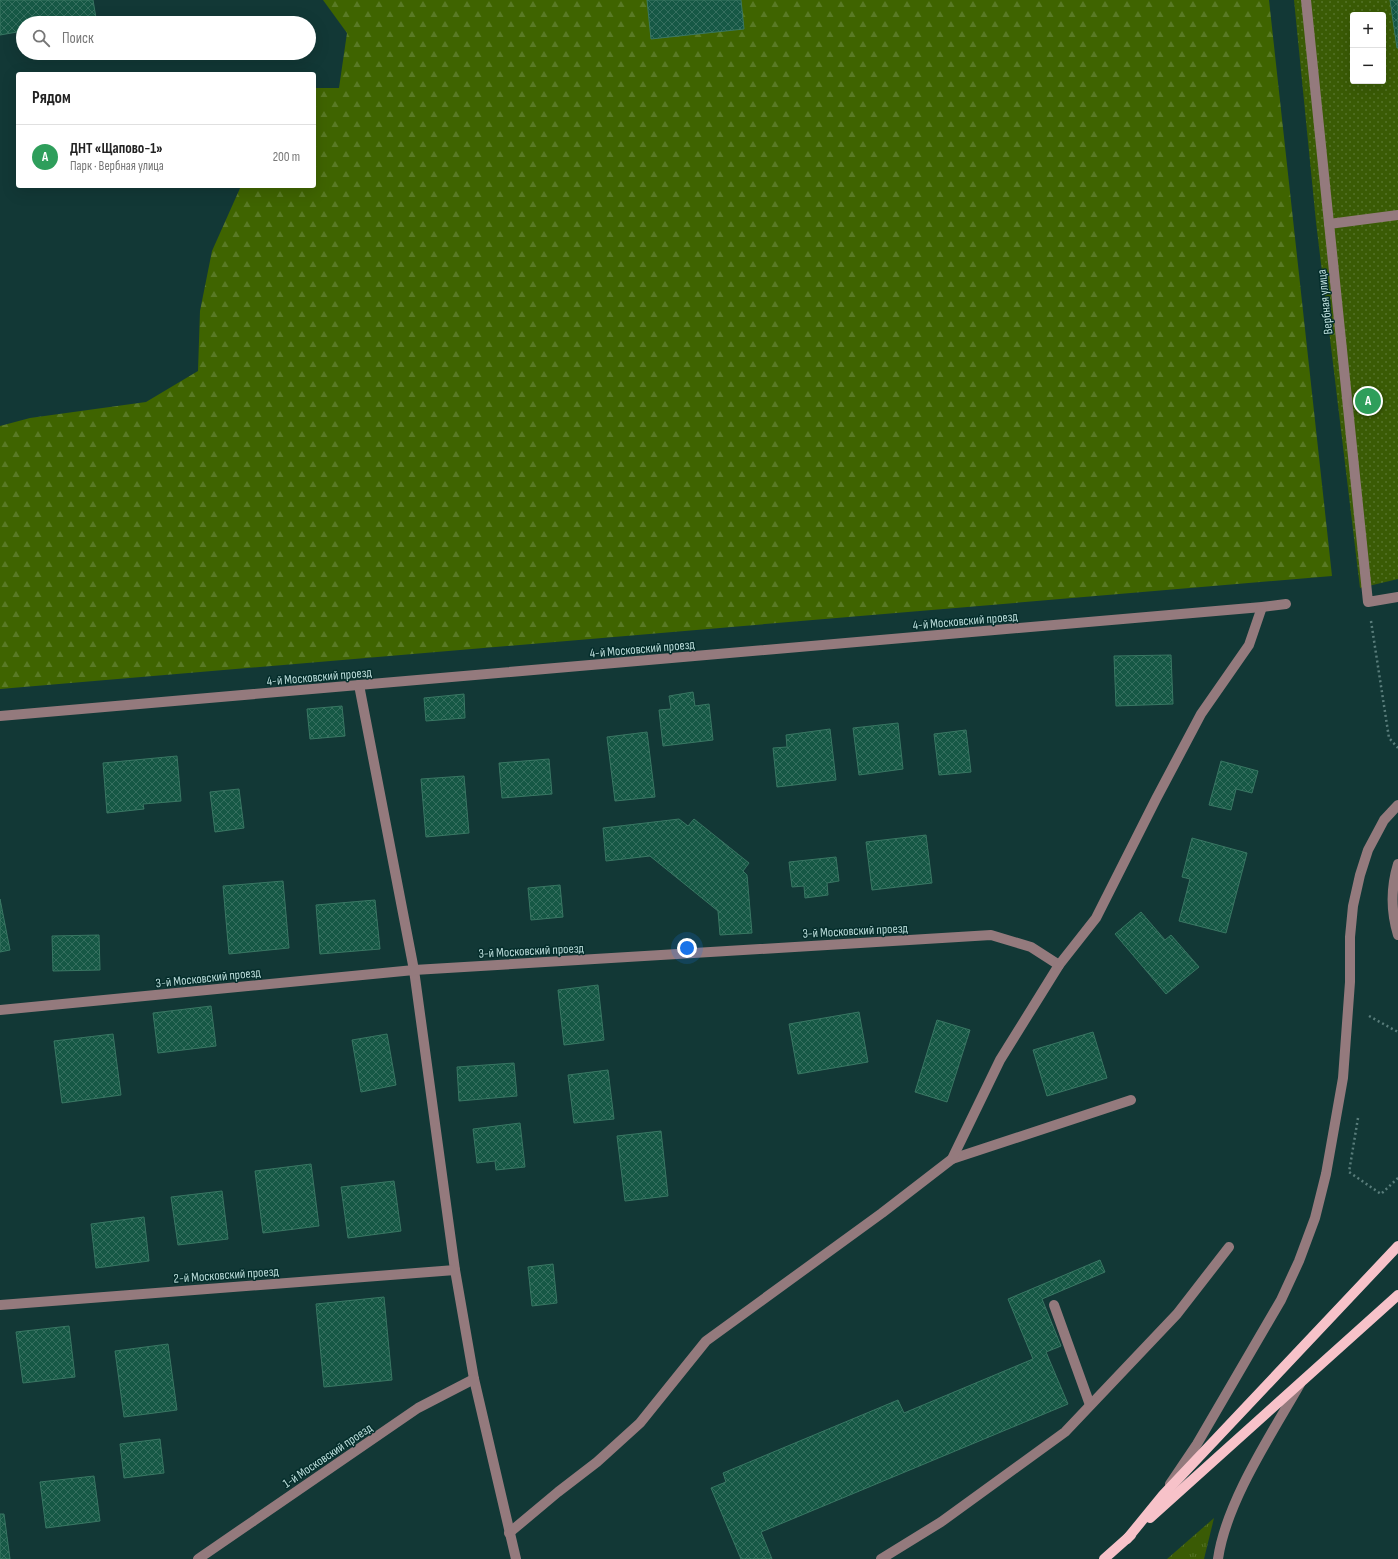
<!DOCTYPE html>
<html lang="ru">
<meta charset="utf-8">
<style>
:root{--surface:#fff;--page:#f2f2f2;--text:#222;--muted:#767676;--line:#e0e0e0;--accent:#1a73e8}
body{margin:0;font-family:"Sofia Sans Condensed",sans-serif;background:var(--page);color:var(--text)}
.controls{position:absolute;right:12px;top:12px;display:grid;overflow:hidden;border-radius:4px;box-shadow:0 4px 16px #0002}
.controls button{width:36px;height:36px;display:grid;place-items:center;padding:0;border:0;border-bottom:1px solid var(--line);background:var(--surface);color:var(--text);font:20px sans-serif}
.you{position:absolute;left:687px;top:948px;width:14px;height:14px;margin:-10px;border:3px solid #fff;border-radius:50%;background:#1a73e8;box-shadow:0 0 0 6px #1a73e833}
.badge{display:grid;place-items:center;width:26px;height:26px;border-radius:50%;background:var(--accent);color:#fff;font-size:13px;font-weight:700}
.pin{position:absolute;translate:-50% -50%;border:2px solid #fff;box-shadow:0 1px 4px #0006}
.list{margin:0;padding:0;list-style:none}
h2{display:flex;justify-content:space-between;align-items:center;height:52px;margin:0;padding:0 16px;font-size:17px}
h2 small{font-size:13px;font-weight:400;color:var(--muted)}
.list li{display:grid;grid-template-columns:26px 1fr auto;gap:12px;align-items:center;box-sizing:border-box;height:64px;padding:0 16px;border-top:1px solid var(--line)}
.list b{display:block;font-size:15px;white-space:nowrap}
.list p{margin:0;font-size:13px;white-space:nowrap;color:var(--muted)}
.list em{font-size:13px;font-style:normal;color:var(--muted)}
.icon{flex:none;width:22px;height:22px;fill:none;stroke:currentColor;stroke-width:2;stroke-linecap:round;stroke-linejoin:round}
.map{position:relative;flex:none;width:1398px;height:1559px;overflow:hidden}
.search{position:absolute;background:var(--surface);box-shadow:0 4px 16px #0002;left:16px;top:16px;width:300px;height:44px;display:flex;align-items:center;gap:10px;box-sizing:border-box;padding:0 14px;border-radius:22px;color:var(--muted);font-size:15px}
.panel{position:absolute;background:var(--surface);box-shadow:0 4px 16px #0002;left:16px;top:72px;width:300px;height:116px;border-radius:4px}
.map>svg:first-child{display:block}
.grass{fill:url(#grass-tufts)}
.forest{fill:url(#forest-firs)}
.garden{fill:url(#garden-dots);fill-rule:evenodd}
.building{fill:url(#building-cross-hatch);stroke:#397763}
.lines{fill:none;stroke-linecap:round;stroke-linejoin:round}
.path{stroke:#597d7b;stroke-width:2.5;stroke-dasharray:2 3;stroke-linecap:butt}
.minor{stroke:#947a7d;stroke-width:10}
.major{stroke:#f7c2c9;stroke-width:10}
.labels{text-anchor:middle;stroke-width:3;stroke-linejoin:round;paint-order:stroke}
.street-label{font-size:13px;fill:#badbd9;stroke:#052e2c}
</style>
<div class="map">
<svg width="1398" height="1559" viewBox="0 0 1398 1559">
<defs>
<pattern id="grass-tufts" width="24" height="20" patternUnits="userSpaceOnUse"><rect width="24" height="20" fill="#3a5b05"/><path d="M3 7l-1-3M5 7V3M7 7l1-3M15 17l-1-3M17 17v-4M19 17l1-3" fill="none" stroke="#547229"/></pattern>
<pattern id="forest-firs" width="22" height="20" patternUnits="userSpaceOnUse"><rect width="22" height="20" fill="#3f6400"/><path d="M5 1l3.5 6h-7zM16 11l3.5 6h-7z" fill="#597a25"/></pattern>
<pattern id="garden-dots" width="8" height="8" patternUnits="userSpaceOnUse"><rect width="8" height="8" fill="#3a5b05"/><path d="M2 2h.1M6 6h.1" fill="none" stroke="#547229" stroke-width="1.8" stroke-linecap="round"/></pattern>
<pattern id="building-cross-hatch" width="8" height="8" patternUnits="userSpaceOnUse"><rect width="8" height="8" fill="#165845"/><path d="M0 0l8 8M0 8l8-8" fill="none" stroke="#366f5f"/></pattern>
</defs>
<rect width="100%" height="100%" fill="#123836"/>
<path class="grass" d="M1214 1518 1204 1559H1167Z"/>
<path class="forest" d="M323 0H1269L1332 576 0 689V426L30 418 146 402 198 371 200 311 212 251 241 186H314V88H339L347 33Z"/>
<path class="garden" d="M1294 0H1398V579L1360 588 1316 222ZM1353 15H1383V81H1353Z"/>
<g class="building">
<path d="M0 0H93L96 18 67 23H23V31L0 35Z"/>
<path d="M647 0H741L744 29 651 39Z"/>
<path d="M1390 0H1398V48H1397Z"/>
<path d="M1171 655 1173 704 1116 706 1114 656Z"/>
<path d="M693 692 695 706 709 704 713 740 663 746 659 710 671 709 669 696Z"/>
<path d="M464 694 465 718 426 721 424 698Z"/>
<path d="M342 706 345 736 310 739 307 709Z"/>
<path d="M898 723 903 769 859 775 853 728Z"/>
<path d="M830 729 836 780 777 787 773 748 787 747 786 735Z"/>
<path d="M966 730 971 772 939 775 934 734Z"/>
<path d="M647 732 655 797 615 801 607 737Z"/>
<path d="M177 756 181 801 143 804 144 809 107 813 103 763Z"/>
<path d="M549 759 552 794 502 798 499 763Z"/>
<path d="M1221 761 1258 771 1252 793 1236 789 1231 810 1209 805Z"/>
<path d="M464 776 469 833 426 837 421 779Z"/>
<path d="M239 789 244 828 215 832 210 792Z"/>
<path d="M679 819 688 826 694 819 749 863 743 871 747 875 752 933 720 935 718 911 650 856 606 861 603 828Z"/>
<path d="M926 835 932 883 872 890 866 842Z"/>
<path d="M1192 838 1247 853 1226 933 1179 921 1190 879 1182 877Z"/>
<path d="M836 857 839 881 827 883 828 895 805 898 804 886 792 887 789 862Z"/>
<path d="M283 881 289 948 229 954 223 886Z"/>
<path d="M560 885 563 917 531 920 528 888Z"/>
<path d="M0 899 10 950 0 952Z"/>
<path d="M375 900 380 949 320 954 316 905Z"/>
<path d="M1141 912 1165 940 1171 935 1199 967 1166 994 1115 934Z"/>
<path d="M99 935 100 970 53 971 52 936Z"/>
<path d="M598 985 604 1040 564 1045 558 990Z"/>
<path d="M211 1006 216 1046 158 1053 153 1013Z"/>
<path d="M859 1012 868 1062 798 1074 789 1024Z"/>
<path d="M937 1020 970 1030 947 1102 915 1092Z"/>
<path d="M1093 1032 1107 1078 1047 1096 1033 1050Z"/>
<path d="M113 1034 121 1095 62 1103 54 1041Z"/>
<path d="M387 1034 396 1085 361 1092 352 1040Z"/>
<path d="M514 1063 517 1096 459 1101 457 1067Z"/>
<path d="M608 1070 614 1119 574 1123 568 1075Z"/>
<path d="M520 1123 525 1167 496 1170 495 1161 477 1163 473 1129Z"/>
<path d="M661 1131 668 1196 625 1201 617 1136Z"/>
<path d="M311 1164 319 1226 263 1233 255 1171Z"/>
<path d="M394 1181 401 1231 348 1238 341 1187Z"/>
<path d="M222 1191 228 1239 178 1245 171 1197Z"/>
<path d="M144 1217 149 1261 96 1268 91 1224Z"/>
<path d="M1100 1260 1105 1272 1042 1299 1061 1346 1046 1352 1068 1404 761 1532 772 1559H741L711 1488 726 1482 723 1473 898 1400 904 1413 1033 1359 1008 1299Z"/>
<path d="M553 1264 557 1303 532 1306 528 1267Z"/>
<path d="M384 1297 392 1380 324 1387 316 1304Z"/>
<path d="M69 1326 75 1377 23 1383 16 1332Z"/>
<path d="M168 1344 177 1410 124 1417 115 1351Z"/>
<path d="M160 1439 164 1473 124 1478 120 1444Z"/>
<path d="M94 1476 100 1521 46 1528 40 1482Z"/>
<path d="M0 1514H4L10 1559H0Z"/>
</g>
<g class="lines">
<g class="path">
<path d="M1371 621 1389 738 1398 748"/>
<path d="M1369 1016 1398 1032"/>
<path d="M1358 1118 1349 1172 1381 1194 1398 1178"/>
</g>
<g class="minor">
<path d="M1306 0 1368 602 1398 597"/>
<path d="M1329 224 1398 215"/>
<path d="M359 685 414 970 455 1270 474 1379 516 1559"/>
<path d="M0 716 1262 607 1286 604"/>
<path d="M1398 864C1391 887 1391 912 1398 935"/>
<path d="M0 1010 414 970 991 935 1031 947 1059 965"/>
<path d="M952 1159 1131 1100"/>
<path d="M0 1305 455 1270"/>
<path d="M1054 1305 1090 1405"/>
<path d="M1170 1484 1197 1444 1281 1300 1299 1261 1315 1218 1326 1174 1343 1078 1350 982V937L1353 906 1360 875 1368 850 1384 820 1398 805"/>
<path d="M509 1533 558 1492 597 1462 640 1423 706 1341 882 1213 952 1159 1000 1060 1059 965 1096 918 1156 799 1201 714 1249 645 1262 607"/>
<path d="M198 1559 418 1408 474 1379"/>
<path d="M881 1559 941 1522 1065 1432 1177 1314 1229 1247"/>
<path d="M1218 1559C1226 1502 1271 1435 1300 1384"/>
</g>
<g class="major">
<path d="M1150 1518 1398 1295"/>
<path d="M1127 1539 1163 1495 1398 1246"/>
<path d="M1104 1559 1131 1535"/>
</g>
</g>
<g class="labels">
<g class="street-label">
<text transform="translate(1324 302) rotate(-96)" y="5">Вербная улица</text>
<text transform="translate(965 620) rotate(-5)" y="5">4-й Московский проезд</text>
<text transform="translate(642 648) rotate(-5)" y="5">4-й Московский проезд</text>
<text transform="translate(319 676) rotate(-5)" y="5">4-й Московский проезд</text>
<text transform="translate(855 930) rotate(-3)" y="5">3-й Московский проезд</text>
<text transform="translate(531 950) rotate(-3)" y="5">3-й Московский проезд</text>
<text transform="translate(208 977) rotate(-6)" y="5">3-й Московский проезд</text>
<text transform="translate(226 1274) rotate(-4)" y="5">2-й Московский проезд</text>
<text transform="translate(327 1455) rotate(-34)" y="5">1-й Московский проезд</text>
</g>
</g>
</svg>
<div class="controls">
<button>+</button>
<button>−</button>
</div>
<div class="you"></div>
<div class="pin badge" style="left:1368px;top:401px;background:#2e9e5b">A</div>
<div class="search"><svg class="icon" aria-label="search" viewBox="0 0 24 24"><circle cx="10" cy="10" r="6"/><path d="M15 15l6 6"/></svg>Поиск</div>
<section class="panel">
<h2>Рядом<small></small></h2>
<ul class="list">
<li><span class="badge" style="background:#2e9e5b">A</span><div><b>ДНТ «Щапово-1»</b><p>Парк · Вербная улица</p></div><em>200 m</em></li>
</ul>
</section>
</div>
